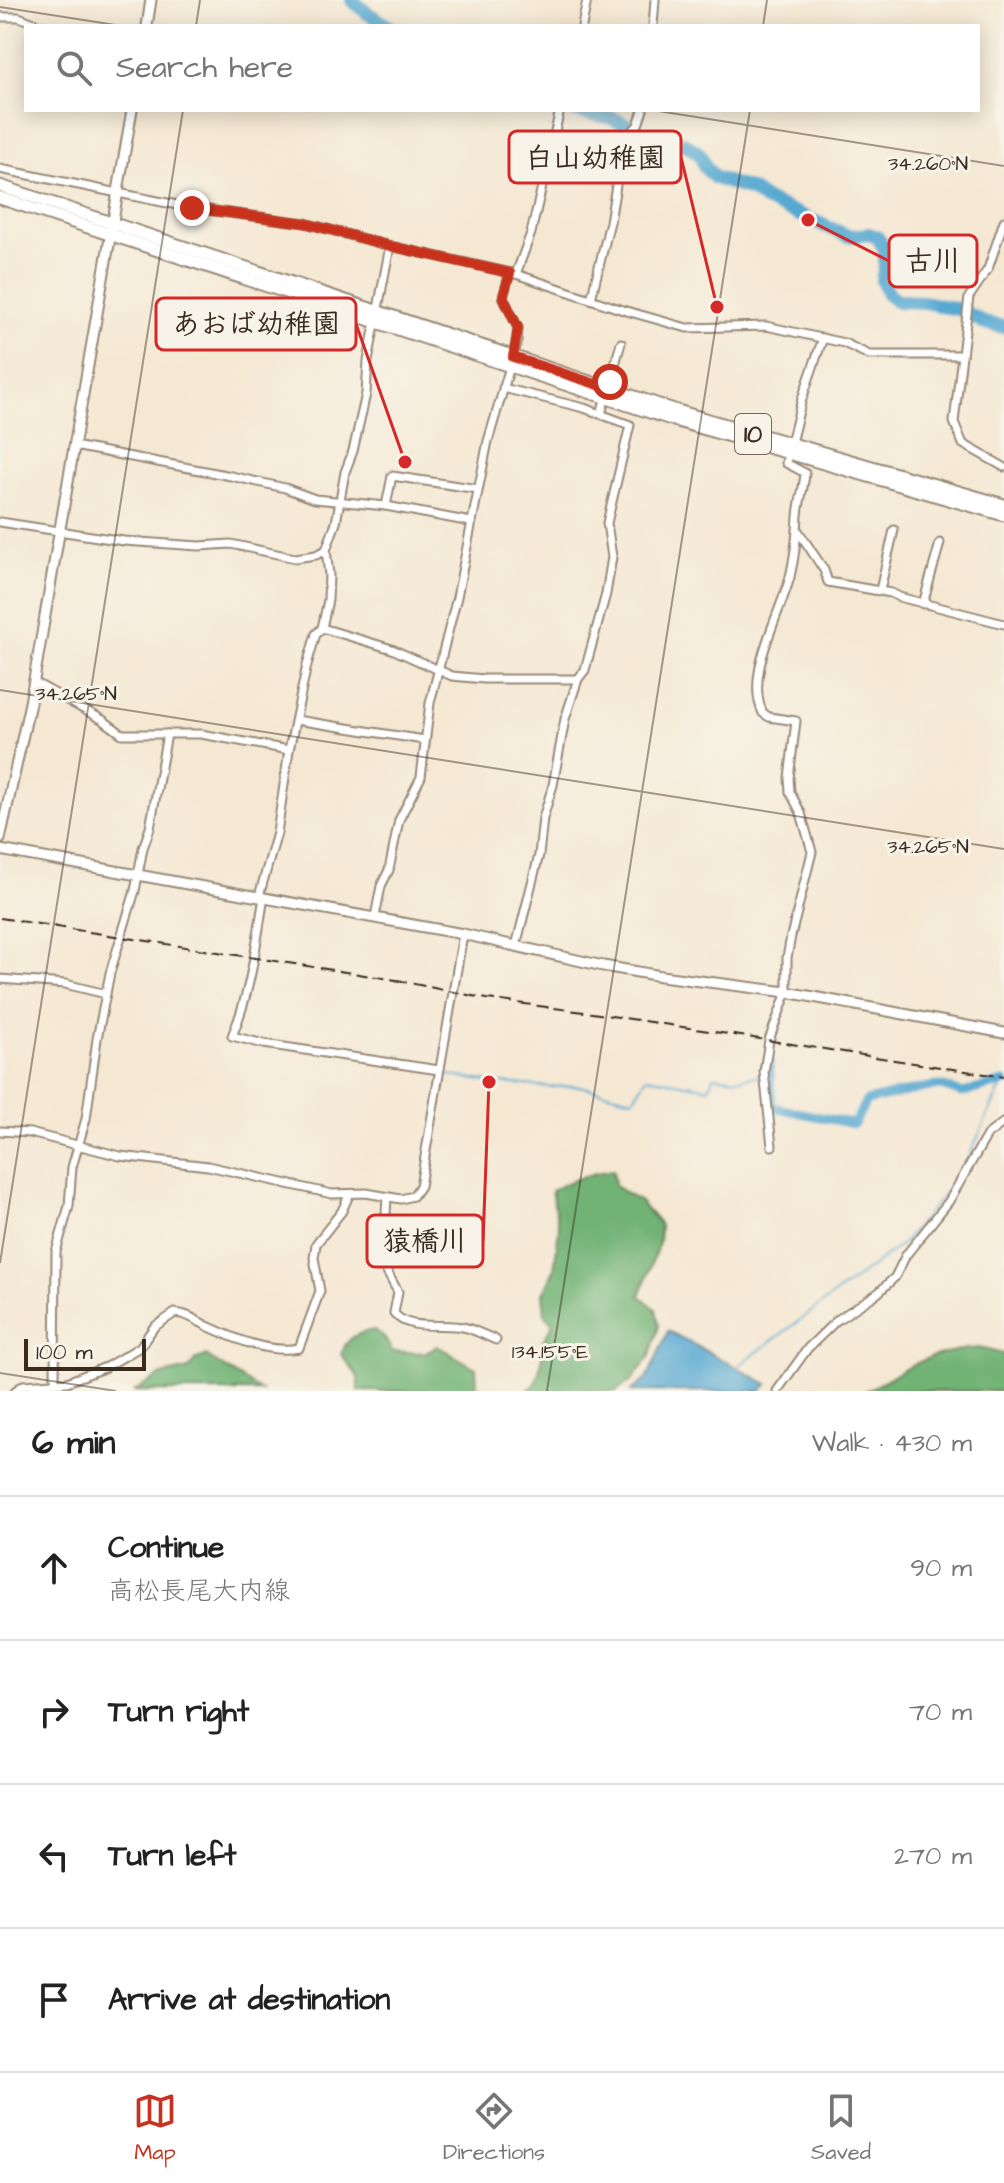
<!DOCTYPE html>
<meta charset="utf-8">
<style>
:root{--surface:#fff;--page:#f6f6f6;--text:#222;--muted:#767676;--line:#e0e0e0;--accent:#c8321e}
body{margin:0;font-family:"Architects Daughter","Klee One",sans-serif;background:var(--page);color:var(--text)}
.scale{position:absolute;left:24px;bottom:20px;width:122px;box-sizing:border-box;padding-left:8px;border:4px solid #3b2a1e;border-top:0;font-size:22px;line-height:28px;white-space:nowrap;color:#3b2a1e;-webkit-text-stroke:6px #f7f3e8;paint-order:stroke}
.stop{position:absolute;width:24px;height:24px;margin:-18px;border:6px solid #c8321e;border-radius:50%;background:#fff}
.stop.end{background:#c8321e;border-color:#fff;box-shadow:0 2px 8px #0008}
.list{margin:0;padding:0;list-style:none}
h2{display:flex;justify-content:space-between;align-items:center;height:104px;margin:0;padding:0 32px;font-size:34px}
h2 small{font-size:26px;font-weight:400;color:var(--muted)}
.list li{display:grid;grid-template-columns:52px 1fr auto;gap:24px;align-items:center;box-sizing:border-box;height:144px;padding:0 32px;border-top:2px solid var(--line)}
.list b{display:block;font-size:30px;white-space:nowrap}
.list p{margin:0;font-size:26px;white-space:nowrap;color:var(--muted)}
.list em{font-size:26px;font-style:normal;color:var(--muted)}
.icon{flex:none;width:44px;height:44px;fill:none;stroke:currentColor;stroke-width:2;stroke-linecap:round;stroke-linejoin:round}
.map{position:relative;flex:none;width:1004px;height:1391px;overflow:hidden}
.search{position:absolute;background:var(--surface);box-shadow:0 4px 20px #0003;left:24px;right:24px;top:24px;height:88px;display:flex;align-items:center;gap:20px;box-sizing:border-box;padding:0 28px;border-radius:0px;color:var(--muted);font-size:30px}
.sheet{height:680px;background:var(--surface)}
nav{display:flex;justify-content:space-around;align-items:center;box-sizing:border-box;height:112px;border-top:2px solid var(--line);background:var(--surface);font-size:22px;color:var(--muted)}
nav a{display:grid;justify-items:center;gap:4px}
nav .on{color:var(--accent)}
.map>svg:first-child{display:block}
.forest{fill:#71b274;stroke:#566e49;stroke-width:2}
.water{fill:#57a9d2;stroke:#496a78;stroke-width:2}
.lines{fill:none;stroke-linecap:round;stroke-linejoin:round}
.stream{stroke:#57a9d2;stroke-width:2}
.canal{stroke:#57a9d2;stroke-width:9}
.river{stroke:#57a9d2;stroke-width:14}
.street-casing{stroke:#988978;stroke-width:11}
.secondary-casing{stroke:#988978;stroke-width:13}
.primary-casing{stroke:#988978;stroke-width:15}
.street{stroke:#fff;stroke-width:7}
.secondary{stroke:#fff;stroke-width:9}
.primary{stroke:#fff;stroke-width:11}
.rail{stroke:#3b2a1e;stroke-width:2;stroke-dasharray:12 6;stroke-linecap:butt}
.route{stroke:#c8321e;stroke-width:10}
.ticks{fill:none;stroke:#3b2a1e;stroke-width:2;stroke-opacity:0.45}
.labels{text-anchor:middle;stroke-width:6;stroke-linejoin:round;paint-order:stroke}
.shield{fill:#f7f3e8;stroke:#73665b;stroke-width:2}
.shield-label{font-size:24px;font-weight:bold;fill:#3b2a1e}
.ticks-label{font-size:20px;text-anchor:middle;fill:#3b2a1e;stroke:#f7f3e8;stroke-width:6;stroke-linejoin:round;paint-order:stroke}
.leader{fill:none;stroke:#d62828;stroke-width:3}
.callout-dot{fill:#d62828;stroke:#f7f3e8;stroke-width:3}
.callout{fill:#f7f3e8;stroke:#d62828;stroke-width:3}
.callout-label{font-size:28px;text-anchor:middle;font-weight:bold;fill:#3b2a1e}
</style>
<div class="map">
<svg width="1004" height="1391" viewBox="0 0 1004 1391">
<rect width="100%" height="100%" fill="#f7f3e8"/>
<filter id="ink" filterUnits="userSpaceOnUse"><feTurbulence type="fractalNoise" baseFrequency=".0125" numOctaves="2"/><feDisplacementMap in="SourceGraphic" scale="16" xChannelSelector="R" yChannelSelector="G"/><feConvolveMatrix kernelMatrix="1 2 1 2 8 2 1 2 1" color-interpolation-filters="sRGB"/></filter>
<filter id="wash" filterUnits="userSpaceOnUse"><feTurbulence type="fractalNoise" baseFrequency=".006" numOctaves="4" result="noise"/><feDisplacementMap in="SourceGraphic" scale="32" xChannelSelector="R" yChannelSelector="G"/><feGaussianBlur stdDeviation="1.8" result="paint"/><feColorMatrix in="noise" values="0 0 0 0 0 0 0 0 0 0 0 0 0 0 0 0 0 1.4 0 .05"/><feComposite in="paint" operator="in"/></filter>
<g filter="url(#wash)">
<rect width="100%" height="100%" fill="#f5e8d3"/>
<g class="forest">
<path d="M613 1170 615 1186 640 1202 660 1225 659 1242 640 1296 656 1309 659 1326 650 1356 632 1380 616 1391H526L535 1385 542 1361V1342L553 1324 545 1314 543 1294 554 1270 559 1228 551 1191C571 1179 589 1173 613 1170Z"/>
<path d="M374 1330 384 1337 392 1351 424 1353 437 1346 476 1368 477 1386 483 1391H358V1377L341 1354C347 1337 357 1333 374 1330Z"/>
<path d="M979 1348 1004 1354V1391H866C908 1367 930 1351 979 1348Z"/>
<path d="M206 1356 261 1391H135L162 1375 189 1369 196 1359Z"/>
</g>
<path class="water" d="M668 1331 768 1384 760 1391H631L647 1379Z"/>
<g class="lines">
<g class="stream">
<path d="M441 1074 489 1082 550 1087 579 1086 633 1099 647 1077 709 1088 713 1076 738 1079 761 1075"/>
<path d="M964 1168 1002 1084"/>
<path d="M737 1367 902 1244 959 1177"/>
</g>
<path class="canal" d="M769 1060 772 1107 854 1124 866 1101 929 1087 941 1086 962 1093 1004 1082"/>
<g class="river">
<path d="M352 0 367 13 389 26"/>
<path d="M572 110 609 117 630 126 656 145 684 143 700 154 705 167 715 178 751 190 765 200 848 236 869 234 877 237 885 249V266L882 280 887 293 897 301 924 302 962 310 984 323 1004 327"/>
</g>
</g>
</g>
<g filter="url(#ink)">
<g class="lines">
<g class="street-casing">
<g id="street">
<path d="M0 17H19L42 26"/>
<path d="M582 26 587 0"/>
<path d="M653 26 655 0"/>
<path d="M0 169 192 208 305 223 390 246 516 274 623 310 687 328 766 326 844 343 869 355H962"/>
<path d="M1004 221 988 269 969 297 954 422 963 444 1004 467"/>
<path d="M516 274 531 233 560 110"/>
<path d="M591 299 610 222 623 142 638 125 643 110"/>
<path d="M503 388 584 408 630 425 607 523 612 557 606 594 585 670 578 679 565 719 553 785 543 818 539 855 516 946"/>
<path d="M601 414 621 343"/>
<path d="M74 446 231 476 285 488 315 499 386 506 471 522"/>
<path d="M386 506 392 476 478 489"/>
<path d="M0 522 124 541 199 546 231 544 295 558 316 555 326 550"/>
<path d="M799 532 824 570 828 582 891 593 899 597 1004 624"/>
<path d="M880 590 894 530"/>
<path d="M923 604 940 543"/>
<path d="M322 628 392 649 452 676 484 679H578"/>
<path d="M34 682 103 720 122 734H201L289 750"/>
<path d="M296 720 424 740"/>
<path d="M259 896 277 833 289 750 307 665 316 634 322 628 328 600 329 575 326 550 336 523 345 472 353 451 366 394 368 361 390 246"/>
<path d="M264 897C256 944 251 992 232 1036L264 1044 439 1070"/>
<path d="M375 917 381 886 389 870 399 820 421 777 430 703 457 597 488 441 517 343 518 328 503 297 510 273"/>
<path d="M0 979 65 984 106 994"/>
<path d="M0 1131 30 1133 120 1156 208 1166 332 1194 366 1193 401 1199 413 1196 420 1186 463 934"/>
<path d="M772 1146 764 1072 769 1040 787 992V958L791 936 812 852 801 813 790 792 789 778 796 721 769 717 763 713C744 676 780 615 790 577 795 556 797 536 798 516 799 502 804 487 805 473L786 463 802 399 823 338"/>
<path d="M387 1197 383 1265 398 1292 394 1313C409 1333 446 1321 467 1328 477 1331 486 1336 496 1340"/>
<path d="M55 1382 56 1252 69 1206 72 1167 86 1119 97 1039 110 973 135 891 143 848 150 828 167 734"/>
<path d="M15 1391 23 1385 67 1382 106 1367 140 1347 154 1327 175 1313C187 1314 194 1319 205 1325 233 1338 268 1354 299 1348L320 1291 314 1258 316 1244 342 1211 349 1195"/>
<path d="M777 1391 808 1348 837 1320 878 1293 895 1277 906 1255 949 1201 987 1135 1004 1122"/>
</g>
</g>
<g class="secondary-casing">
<g id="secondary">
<path d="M147 26 151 0"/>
<path d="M0 839 30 703 132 110"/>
<path d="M0 850 463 934 603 966 661 976 787 992 1004 1033"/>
</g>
</g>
<g class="primary-casing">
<g id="primary">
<path d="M0 186 677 411 1004 505"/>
<path d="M0 198 674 420 1004 515"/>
</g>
</g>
<use href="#street" class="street"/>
<use href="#secondary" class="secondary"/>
<use href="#primary" class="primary"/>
<g class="rail">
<path d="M0 918 403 981"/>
<path d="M395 980 487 999 599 1014 1004 1077"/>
</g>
</g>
</g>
<g class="lines" filter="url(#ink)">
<path class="route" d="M192 208 305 223 390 246 510 273 503 297 518 328 513 357 608 388 610 382"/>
</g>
<path class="ticks" d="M0 7 122 26M196 26 200 0M763 26 767 0M652 110 1004 166M0 690 1004 849M0 1263 183 110M0 1373 116 1391M547 1391 750 110"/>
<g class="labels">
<rect class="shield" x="735" y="414" width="36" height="40" rx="6"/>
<g class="shield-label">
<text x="753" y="442">10</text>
</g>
</g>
<g class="ticks-label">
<text x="928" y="170">34.260°N</text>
<text x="76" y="700">34.265°N</text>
<text x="928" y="853">34.265°N</text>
<text x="550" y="1358">134.155°E</text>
</g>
<path class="leader" d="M717 307L681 157M808 220L889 261M405 462L356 324M489 1082L483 1241"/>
<g class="callout-dot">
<circle cx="717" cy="307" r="8"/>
<circle cx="808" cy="220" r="8"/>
<circle cx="405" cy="462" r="8"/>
<circle cx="489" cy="1082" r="8"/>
</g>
<g class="callout">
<rect x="509" y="131" width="172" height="52" rx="8"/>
<rect x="889" y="235" width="88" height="52" rx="8"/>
<rect x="156" y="298" width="200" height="52" rx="8"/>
<rect x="367" y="1215" width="116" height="52" rx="8"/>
</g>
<g class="callout-label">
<text x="595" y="167">白山幼稚園</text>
<text x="933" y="270">古川</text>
<text x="256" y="333">あおば幼稚園</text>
<text x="425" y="1250">猿橋川</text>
</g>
</svg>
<div class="scale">100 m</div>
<div class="stop" style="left:610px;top:382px"></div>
<div class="stop end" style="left:192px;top:208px"></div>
<div class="search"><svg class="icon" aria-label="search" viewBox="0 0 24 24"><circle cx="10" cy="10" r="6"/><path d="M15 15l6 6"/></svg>Search here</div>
</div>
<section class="sheet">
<h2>6 min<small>Walk · 430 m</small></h2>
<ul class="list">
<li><svg class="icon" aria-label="ahead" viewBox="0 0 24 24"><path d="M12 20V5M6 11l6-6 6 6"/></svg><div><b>Continue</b><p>高松長尾大内線</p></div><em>90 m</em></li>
<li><svg class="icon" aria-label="right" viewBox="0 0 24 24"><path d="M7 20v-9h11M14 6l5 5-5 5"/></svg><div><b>Turn right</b></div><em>70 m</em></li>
<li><svg class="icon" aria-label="left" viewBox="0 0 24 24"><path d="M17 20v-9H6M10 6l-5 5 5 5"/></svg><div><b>Turn left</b></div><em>270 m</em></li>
<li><svg class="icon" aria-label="arrive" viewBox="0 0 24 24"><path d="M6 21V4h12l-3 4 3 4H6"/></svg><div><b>Arrive at destination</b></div></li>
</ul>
</section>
<nav>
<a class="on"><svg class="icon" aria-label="map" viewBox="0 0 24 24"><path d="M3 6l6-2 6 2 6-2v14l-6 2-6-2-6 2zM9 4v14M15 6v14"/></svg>Map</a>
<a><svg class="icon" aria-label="directions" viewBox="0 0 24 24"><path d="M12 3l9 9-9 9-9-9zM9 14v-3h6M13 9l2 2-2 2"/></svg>Directions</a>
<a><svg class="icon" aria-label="saved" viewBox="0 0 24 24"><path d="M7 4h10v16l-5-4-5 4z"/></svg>Saved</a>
</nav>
